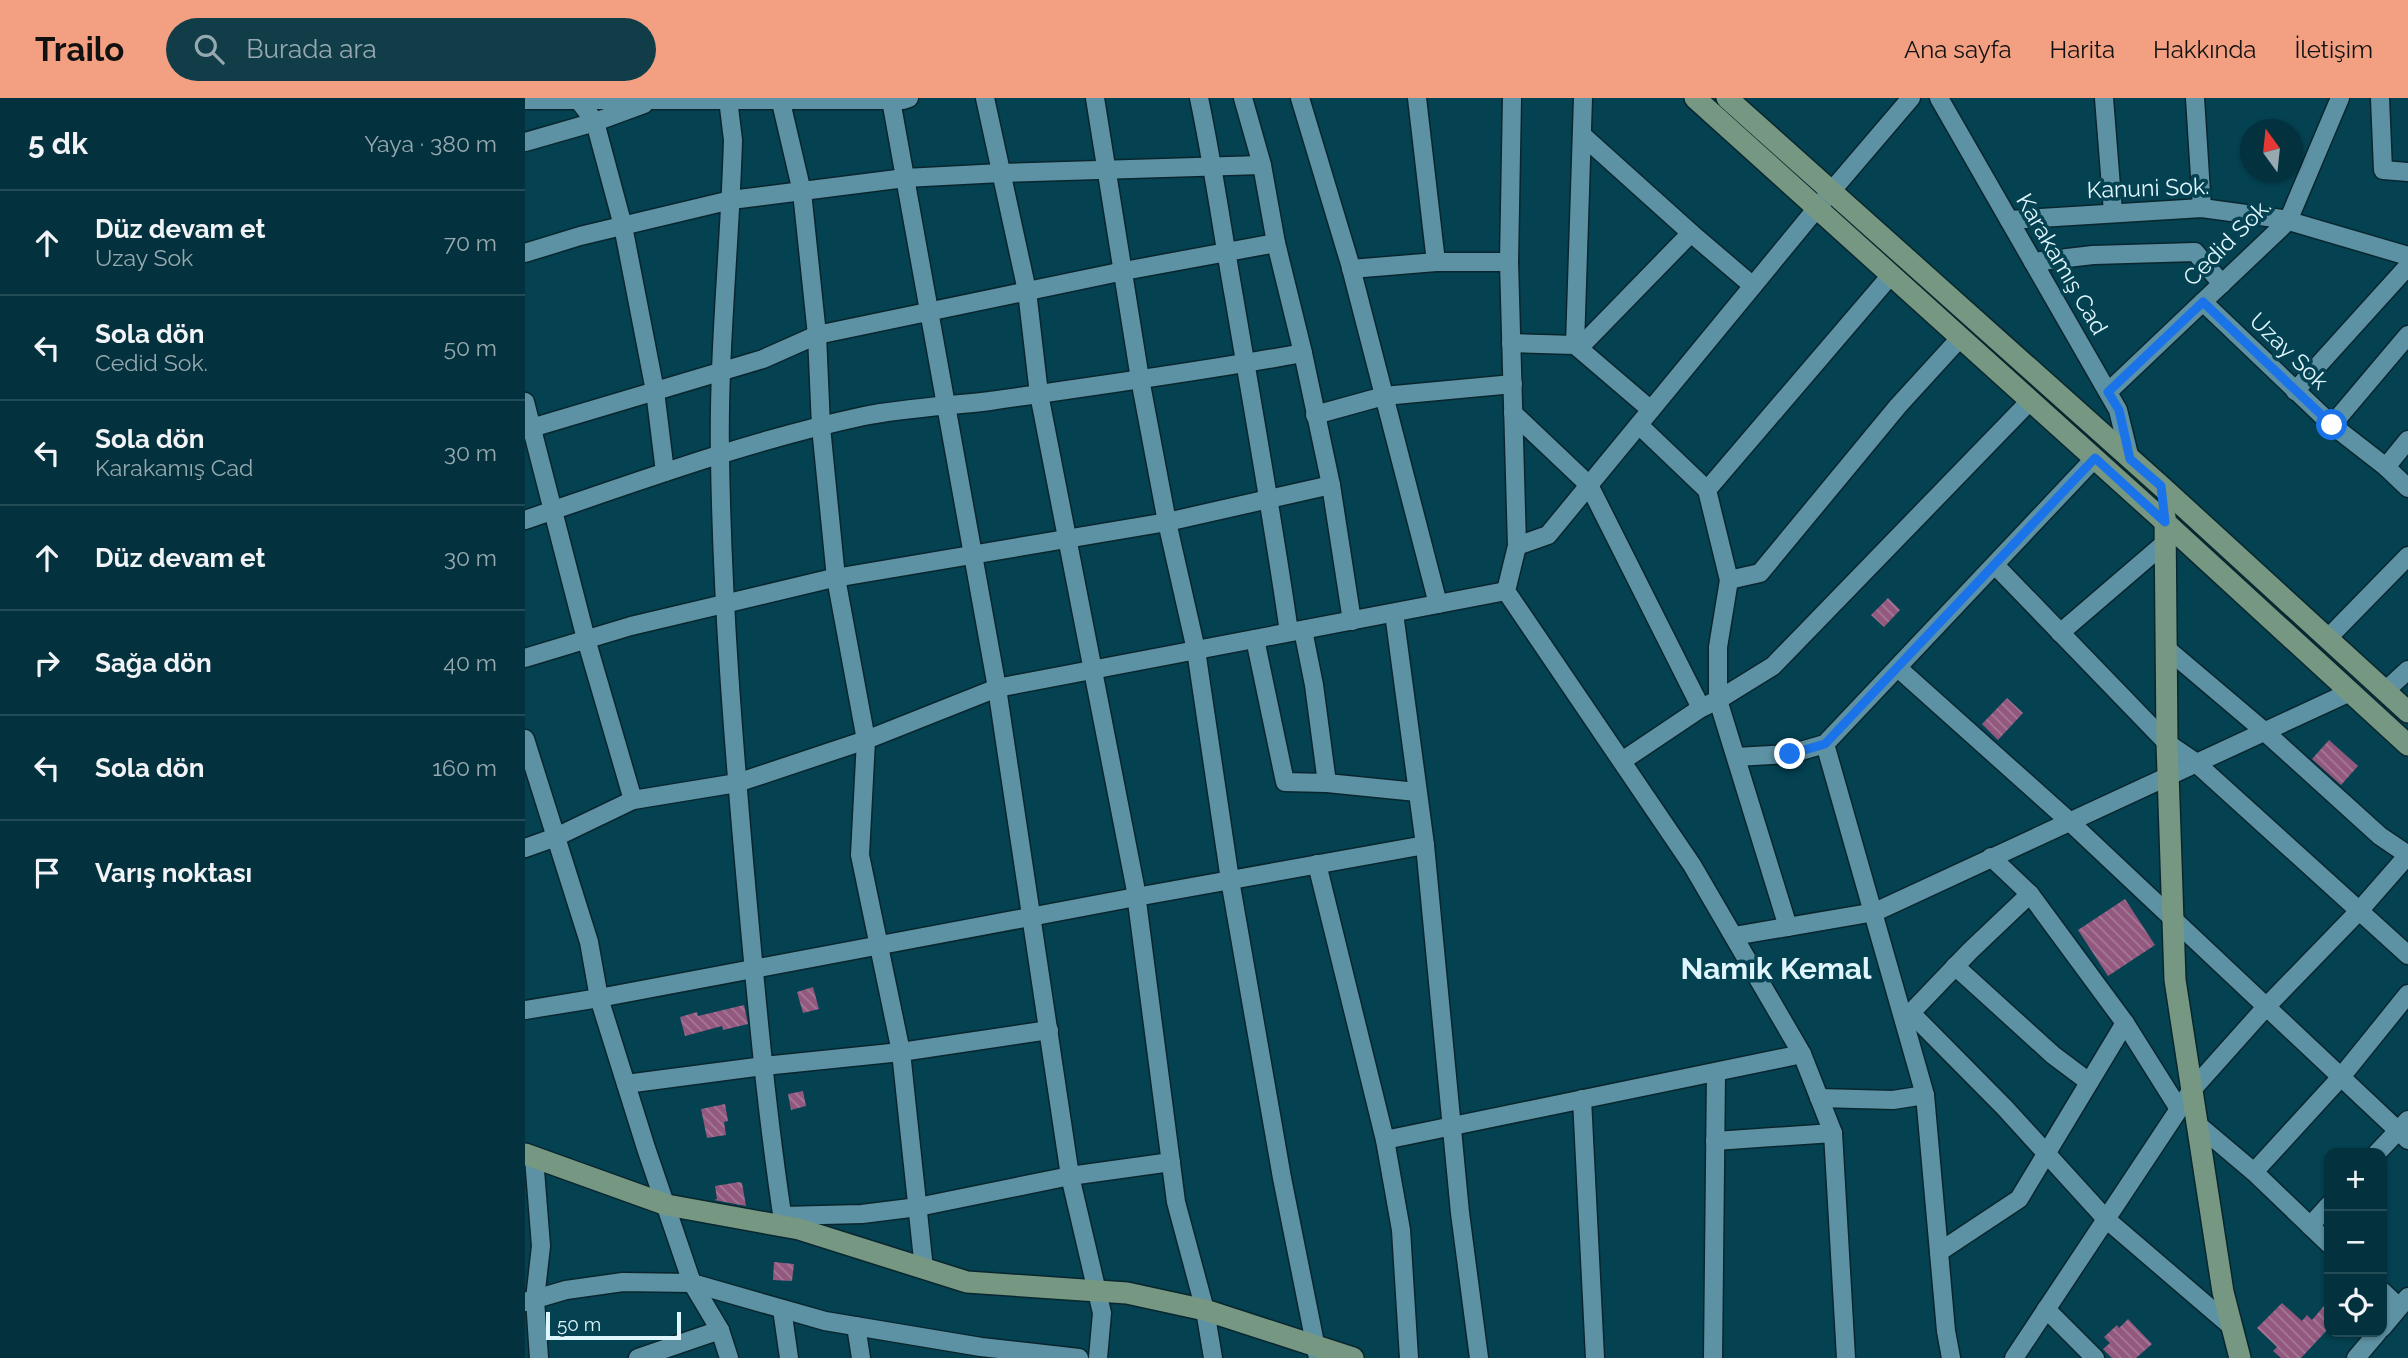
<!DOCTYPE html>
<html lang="tr">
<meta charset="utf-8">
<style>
:root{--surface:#03313d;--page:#113d48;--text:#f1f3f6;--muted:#97a9b0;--line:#244c57;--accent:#f2a081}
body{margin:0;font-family:Raleway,sans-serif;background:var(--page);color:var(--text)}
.controls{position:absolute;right:21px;bottom:21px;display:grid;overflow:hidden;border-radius:14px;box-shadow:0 2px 5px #0004}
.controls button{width:63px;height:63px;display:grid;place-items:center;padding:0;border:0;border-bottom:2px solid var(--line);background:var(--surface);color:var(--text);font:35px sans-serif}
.compass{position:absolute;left:1715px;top:21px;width:63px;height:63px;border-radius:50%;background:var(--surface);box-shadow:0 2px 5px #0004;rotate:345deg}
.scale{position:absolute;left:21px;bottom:18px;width:135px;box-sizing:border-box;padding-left:7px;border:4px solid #e0f6fe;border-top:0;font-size:19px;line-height:24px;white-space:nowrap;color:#e0f6fe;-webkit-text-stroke:5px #044151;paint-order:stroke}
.stop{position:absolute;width:21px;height:21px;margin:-16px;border:5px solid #1a73e8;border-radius:50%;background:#fff}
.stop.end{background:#1a73e8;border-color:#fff;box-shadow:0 2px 7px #0008}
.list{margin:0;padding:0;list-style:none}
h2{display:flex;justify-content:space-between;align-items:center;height:91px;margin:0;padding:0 28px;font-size:30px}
h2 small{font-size:23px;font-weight:400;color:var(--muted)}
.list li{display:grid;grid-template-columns:46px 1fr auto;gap:21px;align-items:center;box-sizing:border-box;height:105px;padding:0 28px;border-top:2px solid var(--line)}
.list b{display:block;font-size:26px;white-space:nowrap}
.list p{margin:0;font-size:23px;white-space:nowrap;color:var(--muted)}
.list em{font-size:23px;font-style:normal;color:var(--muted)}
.icon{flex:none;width:38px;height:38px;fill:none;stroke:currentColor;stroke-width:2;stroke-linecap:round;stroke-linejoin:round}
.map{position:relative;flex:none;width:1883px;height:1260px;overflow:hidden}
header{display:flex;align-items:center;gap:42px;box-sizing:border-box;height:98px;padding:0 35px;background:var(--accent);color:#111}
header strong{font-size:33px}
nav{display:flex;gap:38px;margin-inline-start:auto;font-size:24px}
.search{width:490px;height:63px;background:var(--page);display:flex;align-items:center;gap:18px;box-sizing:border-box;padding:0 24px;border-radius:38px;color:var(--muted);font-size:26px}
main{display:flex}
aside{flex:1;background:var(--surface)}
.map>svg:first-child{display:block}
.building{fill:url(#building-back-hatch)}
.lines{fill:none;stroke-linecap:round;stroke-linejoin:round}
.street-casing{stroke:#09262e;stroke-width:21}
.secondary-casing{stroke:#09262e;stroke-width:24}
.street{stroke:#5d92a4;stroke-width:18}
.secondary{stroke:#769782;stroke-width:21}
.route{stroke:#1a73e8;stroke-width:9}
.labels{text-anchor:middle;stroke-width:7;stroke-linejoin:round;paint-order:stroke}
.street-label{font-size:23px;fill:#e0f6fe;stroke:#044151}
.district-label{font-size:30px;font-weight:bold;fill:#e0f6fe;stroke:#044151}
</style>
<header>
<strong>Trailo</strong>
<div class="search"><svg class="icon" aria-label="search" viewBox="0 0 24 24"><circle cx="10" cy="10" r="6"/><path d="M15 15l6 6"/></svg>Burada ara</div>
<nav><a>Ana sayfa</a><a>Harita</a><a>Hakkında</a><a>İletişim</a></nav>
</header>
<main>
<aside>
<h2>5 dk<small>Yaya · 380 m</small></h2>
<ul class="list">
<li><svg class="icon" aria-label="ahead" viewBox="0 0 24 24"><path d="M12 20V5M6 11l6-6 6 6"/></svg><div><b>Düz devam et</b><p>Uzay Sok</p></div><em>70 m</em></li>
<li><svg class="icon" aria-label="left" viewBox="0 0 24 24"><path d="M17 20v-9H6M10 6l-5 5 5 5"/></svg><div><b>Sola dön</b><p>Cedid Sok.</p></div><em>50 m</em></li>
<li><svg class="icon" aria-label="left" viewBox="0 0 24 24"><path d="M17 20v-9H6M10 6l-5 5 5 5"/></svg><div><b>Sola dön</b><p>Karakamış Cad</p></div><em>30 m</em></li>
<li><svg class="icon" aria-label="ahead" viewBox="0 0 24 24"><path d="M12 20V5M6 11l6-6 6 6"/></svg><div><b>Düz devam et</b></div><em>30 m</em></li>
<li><svg class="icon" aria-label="right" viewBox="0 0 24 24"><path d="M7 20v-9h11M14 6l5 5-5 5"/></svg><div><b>Sağa dön</b></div><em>40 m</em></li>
<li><svg class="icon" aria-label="left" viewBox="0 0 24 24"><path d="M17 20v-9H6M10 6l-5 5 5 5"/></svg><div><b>Sola dön</b></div><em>160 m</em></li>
<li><svg class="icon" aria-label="arrive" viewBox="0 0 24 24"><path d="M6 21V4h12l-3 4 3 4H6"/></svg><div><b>Varış noktası</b></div></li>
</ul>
</aside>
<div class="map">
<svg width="1883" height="1260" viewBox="0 0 1883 1260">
<defs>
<pattern id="building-back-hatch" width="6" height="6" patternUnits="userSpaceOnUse" patternTransform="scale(1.75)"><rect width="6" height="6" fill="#92587e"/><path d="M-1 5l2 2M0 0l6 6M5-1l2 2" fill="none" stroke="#a67998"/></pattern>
</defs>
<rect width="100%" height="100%" fill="#044151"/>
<g class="building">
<path d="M1363 500 1375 512 1359 529 1346 517Z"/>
<path d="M1482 600 1498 615 1473 642 1457 626Z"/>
<path d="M1804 642 1833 668 1816 687 1787 661Z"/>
<path d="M1600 801 1630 847 1583 878 1553 832Z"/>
<path d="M288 889 294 911 278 915 272 894Z"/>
<path d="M219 907 223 926 198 932 197 928 160 938 155 919 172 914 173 918Z"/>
<path d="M278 993 281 1008 266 1012 263 996Z"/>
<path d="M200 1006 203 1023 199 1024 201 1037 182 1040 176 1011Z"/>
<path d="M214 1084 217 1085 221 1108 189 1102 192 1101 190 1088Z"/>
<path d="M249 1164 269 1166 267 1183 248 1182Z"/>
<path d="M1804 1202V1230L1776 1260H1756L1748 1253 1752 1249 1732 1230 1757 1205 1777 1223 1782 1217 1787 1222Z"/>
<path d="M1603 1221 1627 1246 1611 1260H1587L1578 1251 1585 1245 1579 1239 1592 1227 1594 1230Z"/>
</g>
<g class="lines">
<g class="street-casing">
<g id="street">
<path d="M52 0 70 24 98 128 130 293 140 374"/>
<path d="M255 0 277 94 292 237 296 329 311 480 341 642 335 757 376 954 399 1171"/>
<path d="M460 0 502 193 514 296 610 788 651 1104 680 1212 688 1260"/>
<path d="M570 0 615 281 642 424 671 552 705 782 757 1080 793 1260"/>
<path d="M674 0C688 66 697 132 709 199 728 311 748 422 764 534"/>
<path d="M718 0 737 67 751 145 778 255 806 387 827 523"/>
<path d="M775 0 825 166 913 506"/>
<path d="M892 0 911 164"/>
<path d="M987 0 984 164 992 448 981 493 1167 767 1277 956 1308 1035 1321 1260"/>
<path d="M1414 0 1593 312 1605 361"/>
<path d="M1579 0 1588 114"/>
<path d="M1670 0 1677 110"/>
<path d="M1855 0 1858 72 1883 74"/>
<path d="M203 1 208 42C205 148 193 254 195 359 197 505 209 651 222 797 232 908 242 1019 259 1129"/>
<path d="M0 2H378L384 0"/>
<path d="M366 2 472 590 545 1078 577 1215 573 1260"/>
<path d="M0 44 70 24 119 6"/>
<path d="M1484 122 1677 110 1757 121 1883 158"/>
<path d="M1166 135 1228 188"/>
<path d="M0 155 55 138 206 102 380 80 476 75 737 67"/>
<path d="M1508 164 1568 157 1670 154 1697 186"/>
<path d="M826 171 911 164H984"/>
<path d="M1678 204 1807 327 1861 369 1883 390"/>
<path d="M986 245 1050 247 1126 312"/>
<path d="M1050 247 1058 0"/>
<path d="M1054 250 1166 135 1057 37"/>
<path d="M1770 293 1883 168"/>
<path d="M1583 294 1763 123 1815 0"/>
<path d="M0 304 61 541 108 702"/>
<path d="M988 315 1064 387 1176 610"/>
<path d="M790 317 859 298 988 286"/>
<path d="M1114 327 1182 392 1204 482 1193 549V602L1263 829"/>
<path d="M1807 327 1883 237"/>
<path d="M0 332 238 261 292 237 599 173 751 145"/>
<path d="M1861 369 1883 342"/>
<path d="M1182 392 1366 177"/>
<path d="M0 422C111 384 223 343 339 318 380 310 423 308 465 303 569 288 674 274 778 255"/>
<path d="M992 448 1023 437 1292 110 1386 0"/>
<path d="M1470 467 1642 645 1670 664 1883 857"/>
<path d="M1204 482 1235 475 1373 308 1436 239"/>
<path d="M869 515 900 747 935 1115 954 1260"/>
<path d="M778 532 789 587 802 685 892 694"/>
<path d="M1535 535 1641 444"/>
<path d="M730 541 760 684 802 685"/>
<path d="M1802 541 1883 458"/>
<path d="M0 560 106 528 304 481 642 424 806 387"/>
<path d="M1373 570 1544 723 1883 1042"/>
<path d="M1859 594 1883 572"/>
<path d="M0 641 64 844 74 900 121 1050 167 1185 195 1232 204 1260"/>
<path d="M1300 646 1400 997 1421 1233 1426 1260"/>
<path d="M1211 659 1265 656 1300 646 1570 360"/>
<path d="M1097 663 1176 610 1193 602 1248 568 1506 302"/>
<path d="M0 750 31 739 108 702 212 685 341 642 472 590 981 493"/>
<path d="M1466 759 1505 796 1600 925 1654 1011"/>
<path d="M792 766 860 1042 876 1132 884 1260"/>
<path d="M1209 838 1350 814 1825 594"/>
<path d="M1430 868 1528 957 1564 984"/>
<path d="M0 912 74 900 611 799 900 747"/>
<path d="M1386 915 1480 1010 1581 1121 1707 1229"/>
<path d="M1379 922 1445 853 1505 796"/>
<path d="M101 986 239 968 376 954 524 932"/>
<path d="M1294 1000 1368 1002 1400 997"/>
<path d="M1057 1001 1070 1260"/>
<path d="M1671 1025 1729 1074 1804 1146"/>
<path d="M860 1042 1277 956"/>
<path d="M1190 1043 1308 1035"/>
<path d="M1852 1055 1883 1022"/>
<path d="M9 1060 16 1148 10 1201 14 1260"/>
<path d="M1729 1074 1816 979 1883 896"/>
<path d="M257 1118 337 1116 393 1109 545 1078 646 1064"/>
<path d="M1785 1128 1804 1107"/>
<path d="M1414 1154 1494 1101 1600 925"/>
<path d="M1857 1193 1874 1209"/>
<path d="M0 1204 41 1192 98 1184 167 1185 300 1223 456 1249 554 1260"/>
<path d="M257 1211 264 1260"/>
<path d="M1521 1211 1570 1260"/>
<path d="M331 1228 336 1260"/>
<path d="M1857 1230 1883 1199"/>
<path d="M113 1260 195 1232"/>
<path d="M1188 1260 1191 974"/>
<path d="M1489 1260 1666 993 1741 909 1834 813 1883 757 1855 738 1739 633 1641 550"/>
<path d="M1831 1260 1853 1234"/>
</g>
</g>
<g class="secondary-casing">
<g id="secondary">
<path d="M1170 0 1640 424 1883 647"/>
<path d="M1202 0 1636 388 1883 614"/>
<path d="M1640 418 1642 645 1650 882 1698 1194 1715 1260"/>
<path d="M0 1056 142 1107 274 1131 442 1184 602 1195 680 1212 828 1260"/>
</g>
</g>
<use href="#street" class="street"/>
<use href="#secondary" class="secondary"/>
</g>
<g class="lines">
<path class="route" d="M1265 656 1300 646 1570 360 1640 424 1636 388 1605 361 1594 312 1583 294 1678 204 1807 327"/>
</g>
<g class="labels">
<g class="street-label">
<text transform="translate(1623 90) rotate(-2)" y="8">Kanuni Sok.</text>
<text transform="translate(1702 144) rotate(-45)" y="8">Cedid Sok.</text>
<text transform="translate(1537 166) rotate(60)" y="8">Karakamış Cad</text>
<text transform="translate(1764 253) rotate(44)" y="8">Uzay Sok</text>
</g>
<g class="district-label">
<text x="1251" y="881">Namık Kemal</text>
</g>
</g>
</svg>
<div class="controls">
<button>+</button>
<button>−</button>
<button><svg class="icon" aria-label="locate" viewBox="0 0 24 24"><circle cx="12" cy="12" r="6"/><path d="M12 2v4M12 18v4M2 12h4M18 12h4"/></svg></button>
</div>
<svg class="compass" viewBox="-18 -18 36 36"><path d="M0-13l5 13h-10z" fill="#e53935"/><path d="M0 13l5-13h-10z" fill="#97a9b0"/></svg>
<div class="scale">50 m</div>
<div class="stop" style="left:1807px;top:327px"></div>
<div class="stop end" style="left:1265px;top:656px"></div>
</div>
</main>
